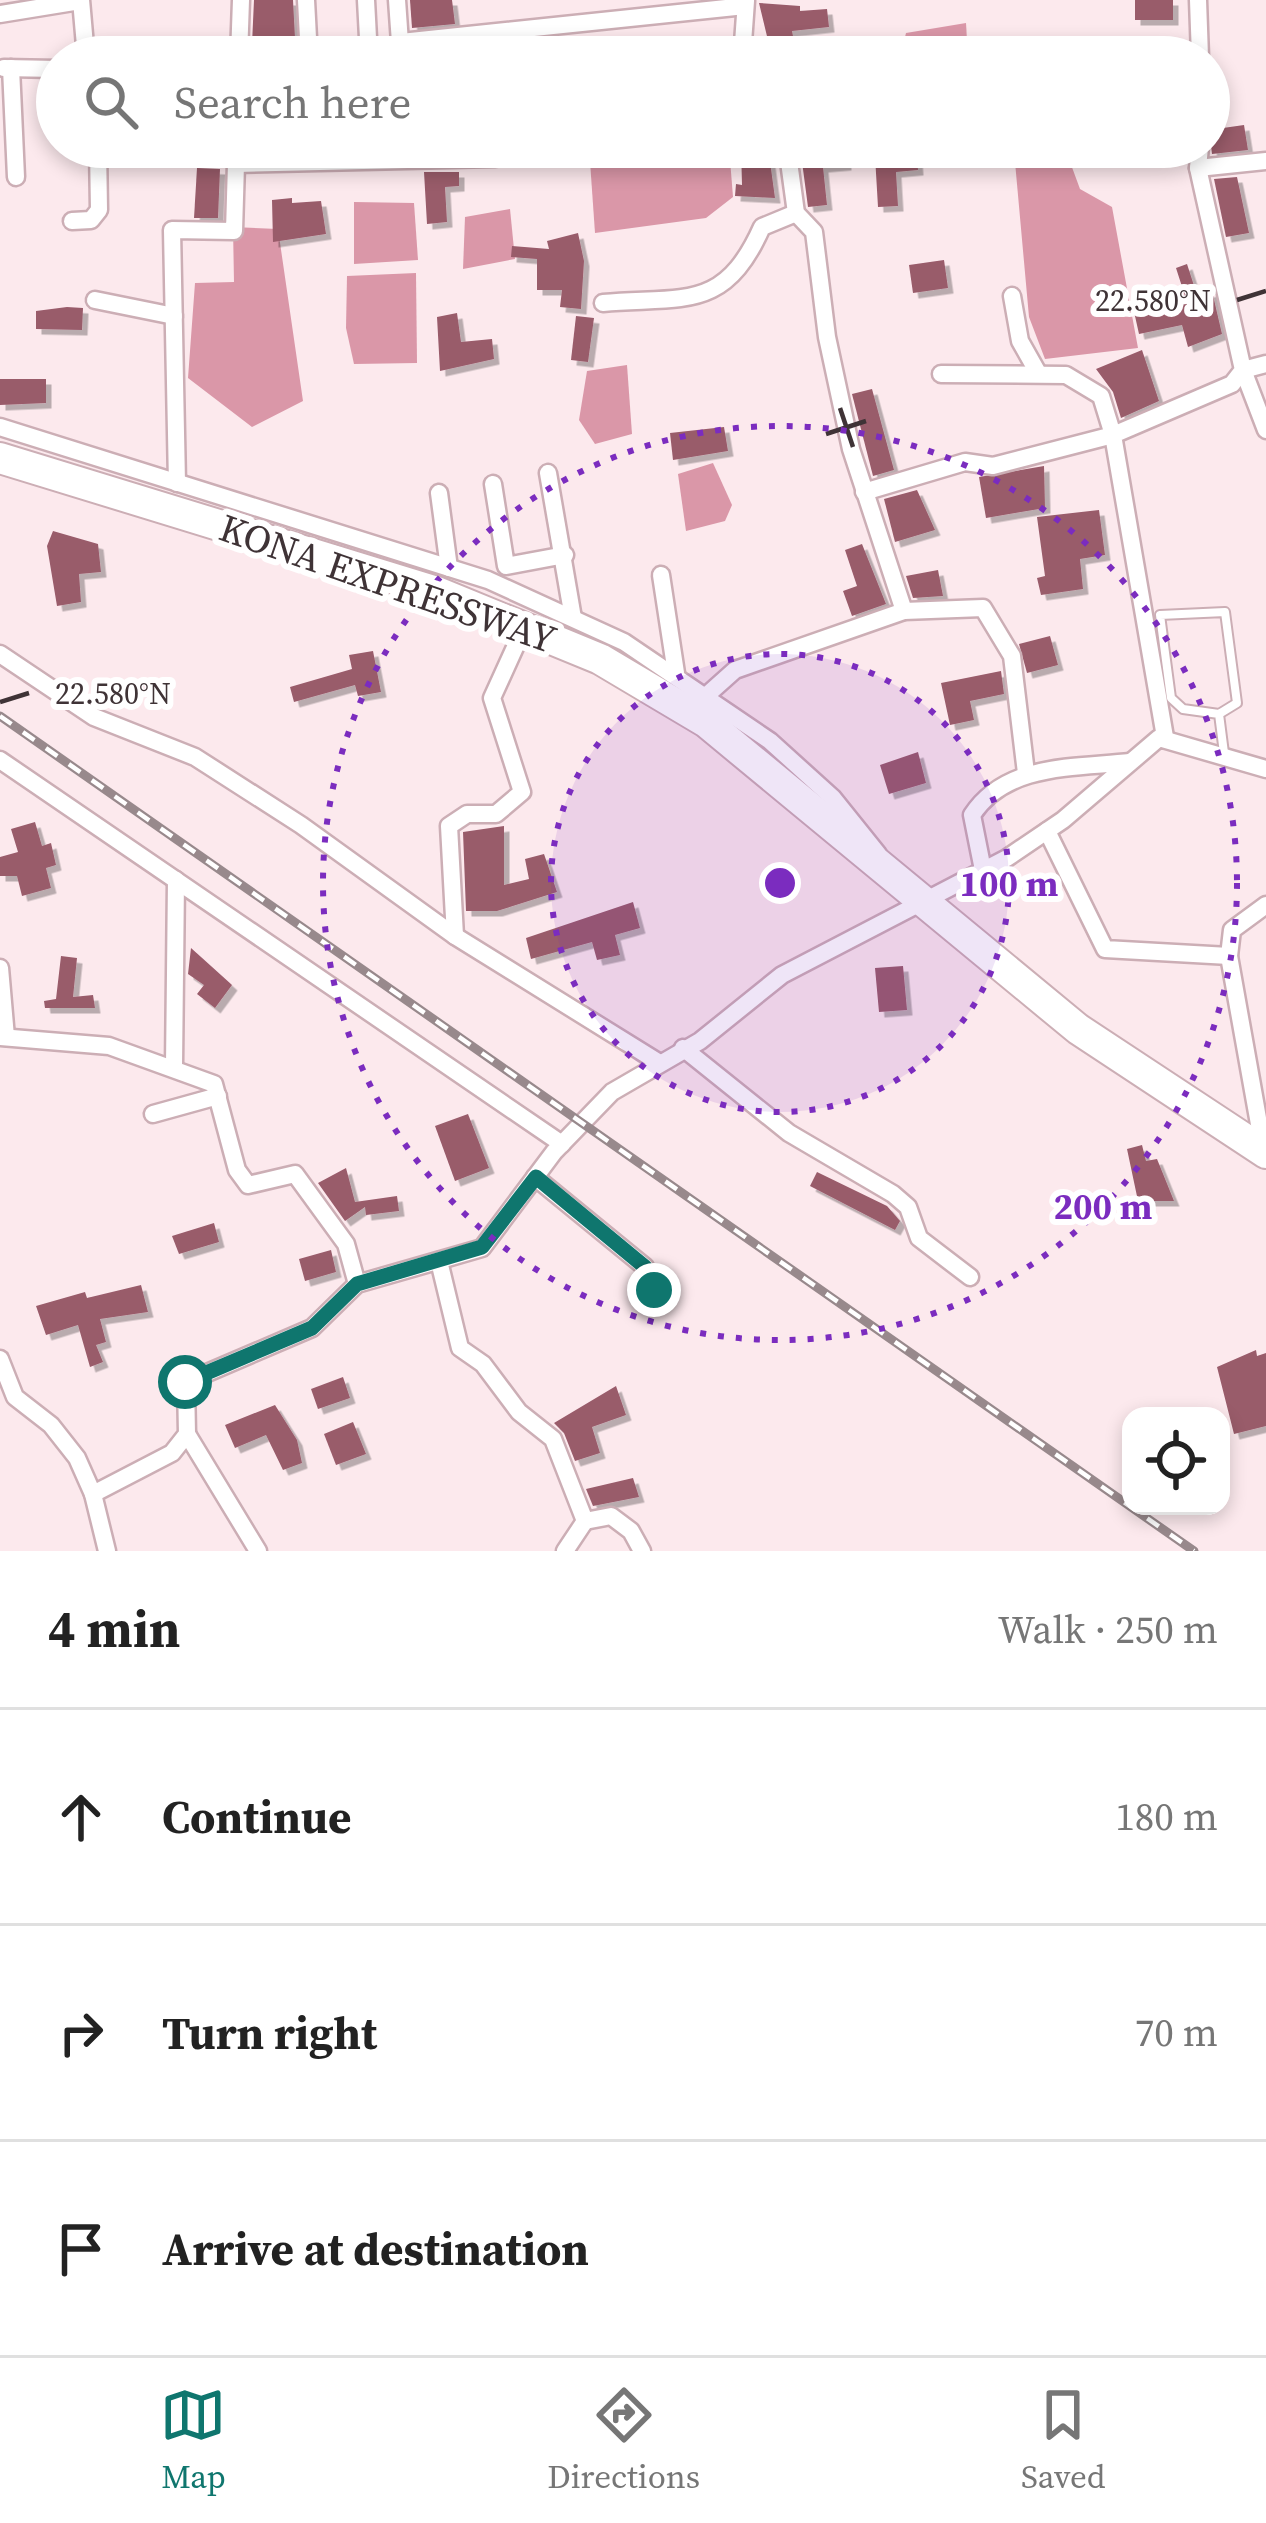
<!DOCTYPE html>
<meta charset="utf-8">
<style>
:root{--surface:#fff;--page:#f2f2f2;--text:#222;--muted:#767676;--line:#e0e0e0;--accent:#0f766e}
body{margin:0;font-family:"Source Serif 4",serif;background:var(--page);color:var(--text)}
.controls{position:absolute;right:36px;bottom:36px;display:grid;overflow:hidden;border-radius:24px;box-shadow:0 6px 18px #0003}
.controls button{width:108px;height:108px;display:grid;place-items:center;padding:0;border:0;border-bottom:3px solid var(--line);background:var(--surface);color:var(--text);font:60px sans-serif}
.stop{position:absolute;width:36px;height:36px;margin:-27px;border:9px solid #0f766e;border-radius:50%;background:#fff}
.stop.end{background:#0f766e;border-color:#fff;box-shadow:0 3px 12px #0008}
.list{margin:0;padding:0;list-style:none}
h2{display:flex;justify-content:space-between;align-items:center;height:156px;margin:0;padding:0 48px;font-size:51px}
h2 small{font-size:39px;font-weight:400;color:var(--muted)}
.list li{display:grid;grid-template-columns:78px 1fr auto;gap:36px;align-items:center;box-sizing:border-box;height:216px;padding:0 48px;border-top:3px solid var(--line)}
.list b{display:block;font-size:45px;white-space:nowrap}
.list em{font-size:39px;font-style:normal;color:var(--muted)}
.icon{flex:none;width:66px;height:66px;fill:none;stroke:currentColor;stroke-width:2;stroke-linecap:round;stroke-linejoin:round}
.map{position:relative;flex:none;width:1266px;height:1551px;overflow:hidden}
.search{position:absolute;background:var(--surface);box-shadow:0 6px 18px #0003;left:36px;right:36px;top:36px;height:132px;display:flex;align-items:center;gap:30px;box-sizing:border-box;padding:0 42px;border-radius:66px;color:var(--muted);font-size:45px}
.sheet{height:804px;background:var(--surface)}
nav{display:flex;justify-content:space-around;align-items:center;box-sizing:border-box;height:168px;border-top:3px solid var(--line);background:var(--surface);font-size:33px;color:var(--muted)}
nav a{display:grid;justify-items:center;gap:6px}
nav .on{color:var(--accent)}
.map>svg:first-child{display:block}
.water{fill:#da97a8}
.building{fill:#995b6b;filter:url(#shadow)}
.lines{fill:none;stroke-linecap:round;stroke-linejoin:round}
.lane-casing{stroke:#ccaeb5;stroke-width:12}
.street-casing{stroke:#ccaeb5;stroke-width:21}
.highway-casing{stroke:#ccaeb5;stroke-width:34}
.lane{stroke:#fff;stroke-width:8}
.street{stroke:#fff;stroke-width:16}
.highway{stroke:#fff;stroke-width:30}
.rail-casing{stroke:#98898c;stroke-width:9}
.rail{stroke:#fff;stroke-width:4.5;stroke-dasharray:14;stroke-linecap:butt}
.route{stroke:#0f766e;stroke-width:15}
.ticks{fill:none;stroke:#3f3336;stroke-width:4.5}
.ring{fill:none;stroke:#7b2cbf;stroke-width:6;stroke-dasharray:6 12}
.labels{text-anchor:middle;stroke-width:12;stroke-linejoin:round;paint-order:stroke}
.street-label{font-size:39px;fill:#3f3336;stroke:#fff}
.ticks-label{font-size:30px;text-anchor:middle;fill:#3f3336;stroke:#fff;stroke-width:12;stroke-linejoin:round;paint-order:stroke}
.centre{fill:#7b2cbf;stroke:#fff;stroke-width:6}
.ring-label{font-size:36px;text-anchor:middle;font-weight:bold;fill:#7b2cbf;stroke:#fff;stroke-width:12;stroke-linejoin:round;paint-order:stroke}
</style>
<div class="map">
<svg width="1266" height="1551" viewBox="0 0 1266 1551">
<defs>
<filter id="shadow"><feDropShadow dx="5.5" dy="5.5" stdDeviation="0" flood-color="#0004"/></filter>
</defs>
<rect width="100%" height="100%" fill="#fce9ed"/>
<g class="water">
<path d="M966 23 968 57H900L906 33Z"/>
<path d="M589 147H729L733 197 706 218 595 233Z"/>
<path d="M1066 151 1080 189 1112 207 1138 348 1045 359 1029 317 1015 162Z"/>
<path d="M354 202 414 203 418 260 354 264Z"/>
<path d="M510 209 515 259 463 269 465 217Z"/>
<path d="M233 227 278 229 303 401 252 427 188 378 195 283 234 282Z"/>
<path d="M416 273 417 363 354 364 346 328 347 276Z"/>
<path d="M627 365 632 434 595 444 579 420 587 371Z"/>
<path d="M713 463 732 505 725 521 686 531 678 474Z"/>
</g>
<g class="building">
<path d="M254 0H293L296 57H271L270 46 252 44Z"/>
<path d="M410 0H452L455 24 412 28Z"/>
<rect x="1135" y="0" width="38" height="20"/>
<path d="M759 3 800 6V11L827 9 829 27 792 31 797 57H772Z"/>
<path d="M1244 125 1248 150 1212 154 1209 130Z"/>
<path d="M741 147H768L775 198 735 196 736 184 742 185Z"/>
<path d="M845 151 846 165 823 167 827 205 808 207 801 154Z"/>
<path d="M895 155 917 156 918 170 896 172 898 206 878 207 875 156Z"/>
<path d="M197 168 220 169 218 218H194Z"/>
<path d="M424 172H459V186L445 187 447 222 427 224Z"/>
<path d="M1237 177 1249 233 1226 237 1214 179Z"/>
<path d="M292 198V203L321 201 326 234 273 242 272 200Z"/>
<path d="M578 233 584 261 581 309 560 307 562 290H537V259L511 257 512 246 549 249 547 241Z"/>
<path d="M944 260 948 288 913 293 909 265Z"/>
<path d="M1187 264 1197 295 1212 291 1222 334 1188 347 1182 325 1139 334 1133 307 1185 296 1176 268Z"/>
<path d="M67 307 83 308 82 330 36 329V311Z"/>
<path d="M457 313 461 342 492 339 494 359 440 371 437 317Z"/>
<path d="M576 316 594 318 588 362 571 360Z"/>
<path d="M1142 350 1159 401 1121 418 1113 392 1096 369Z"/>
<path d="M0 379H46V403L0 405Z"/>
<path d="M872 389 894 470 873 476 852 394Z"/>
<path d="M724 427 728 451 673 460 670 433Z"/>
<path d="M1044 466 1045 508 986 518 979 477Z"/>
<path d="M917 490 935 530 895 542 884 499Z"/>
<path d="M1099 510 1105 555 1080 559 1083 589 1041 595 1037 578 1045 576 1037 517Z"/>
<path d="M53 531 98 544 101 572 79 574 81 602 57 606 47 546Z"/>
<path d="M862 544 886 604 852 616 843 591 857 586 845 550Z"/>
<path d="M938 570 943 596 913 598 906 576Z"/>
<path d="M1050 636 1058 665 1027 673 1019 644Z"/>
<path d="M373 651 381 692 358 696 355 685 294 702 290 687 352 669 349 655Z"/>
<path d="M1001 671 1004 694 970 701 974 720 950 725 941 683Z"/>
<path d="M918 752 926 783 889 794 880 765Z"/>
<path d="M35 822 42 846 51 843 56 865 46 868 51 888 22 896 17 876H0V857L18 852 11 829Z"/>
<path d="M504 826V885L529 879 525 859 544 854 557 892 497 911H466L463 832Z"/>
<path d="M633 902 640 928 615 935 620 955 597 960 592 942 531 959 526 938Z"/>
<path d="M191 948 232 985 215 1008 197 994 204 985 188 974Z"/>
<path d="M61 956 77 958 73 997 93 995 95 1008H45L44 1001 56 999Z"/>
<path d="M903 966 907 1010 879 1012 875 968Z"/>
<path d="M468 1114 489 1168 455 1181 435 1126Z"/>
<path d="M1142 1145 1146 1161 1157 1159 1174 1201H1138L1127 1149Z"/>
<path d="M346 1168 355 1202 397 1196 399 1211 366 1215 365 1207 345 1221 318 1183Z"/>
<path d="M817 1172 887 1206 900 1221 895 1230 810 1186Z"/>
<path d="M214 1223 219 1242 179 1254 172 1236Z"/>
<path d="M331 1250 336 1272 305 1281 299 1259Z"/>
<path d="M141 1285 148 1312 100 1319 106 1342 96 1345 103 1362 90 1367 78 1325 46 1335 36 1306 85 1292 87 1298Z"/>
<path d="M1256 1350 1257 1356 1266 1353V1426L1234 1434 1217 1367Z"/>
<path d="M343 1377 350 1398 318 1409 311 1389Z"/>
<path d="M616 1386 626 1415 592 1427 600 1453 575 1461 564 1433 554 1423Z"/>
<path d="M275 1405 297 1440 302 1463 283 1470 266 1435 235 1448 225 1425Z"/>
<path d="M353 1422 366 1454 336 1465 324 1434Z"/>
<path d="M633 1478 639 1497 593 1506 586 1489Z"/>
</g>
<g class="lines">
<g class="lane-casing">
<path id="lane" d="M1219 714 1183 709 1171 698 1160 615 1225 612 1237 703 1219 714 1224 753"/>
</g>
<g class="street-casing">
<g id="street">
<path d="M81 0 86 57"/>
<path d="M306 0 309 57"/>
<path d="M366 0 369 57"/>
<path d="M397 0 401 57"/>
<path d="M1198 0 1200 57"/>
<path d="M0 14 80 1"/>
<path d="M401 42 745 6"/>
<path d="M239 57 241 0"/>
<path d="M742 57 746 1"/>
<path d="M4 68 57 69"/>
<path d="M11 68 16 177"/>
<path d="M236 147V164L495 158"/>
<path d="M787 147 796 213 814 232 827 337 851 449 904 611"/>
<path d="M1198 168 1266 161"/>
<path d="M72 221 91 220 99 210 98 147"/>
<path d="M1012 296 1020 341 1038 373"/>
<path d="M95 300 174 316"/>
<path d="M603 303C685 296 724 312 762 227L796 213"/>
<path d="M1266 364 1243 370 1266 430"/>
<path d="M0 427 488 580 624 642 770 741 833 798 878 854"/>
<path d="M548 473 573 618"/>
<path d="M177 483 172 230 234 231 236 164"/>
<path d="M493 484 506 566 565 555"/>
<path d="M864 492 965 462 993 466 1113 435 1101 396 1066 375 941 374"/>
<path d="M439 493 449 568"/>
<path d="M661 575 676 673"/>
<path d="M0 654 94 717 195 757 301 825 455 936 658 1062"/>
<path d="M707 695 735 670 904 611 983 608 1012 656 1026 773"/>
<path d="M1165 737 1113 435 1232 384 1243 370 1198 168 1200 147"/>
<path d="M0 760 562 1144"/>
<path d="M1047 831 1105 949 1229 956"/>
<path d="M983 870 972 815C1006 763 1075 768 1130 762"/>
<path d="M455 936 449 826 467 814H496L522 792 492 698 517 643"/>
<path d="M0 968 6 1037"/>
<path d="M0 1037 109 1046 214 1084 237 1170 248 1185 295 1174 346 1244 357 1284"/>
<path d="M683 1048 789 1133 893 1194 908 1207 919 1238 970 1277"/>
<path d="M174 1066 176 880"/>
<path d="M153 1114 218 1096"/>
<path d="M1264 1152 1229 956 1232 930 1266 905"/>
<path d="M535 1177 645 1267 654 1290"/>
<path d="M439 1261 460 1348 483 1364 519 1412 553 1439 585 1521 565 1551"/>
<path d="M0 1359 15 1397 51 1425 77 1458 93 1494 172 1453 187 1434 186 1382 312 1328 357 1284 482 1248 554 1152 612 1092 700 1041 782 975 1007 858 1063 820 1159 738 1266 769"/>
<path d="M187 1434 258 1551"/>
<path d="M93 1494 107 1551"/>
<path d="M585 1521 611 1516 631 1531 642 1551"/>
</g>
</g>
<g class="highway-casing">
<path id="highway" d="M0 458 437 592 600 659 706 722 1078 1029 1266 1153"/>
</g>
<use href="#lane" class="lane"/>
<use href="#street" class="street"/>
<use href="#highway" class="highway"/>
<g class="rail-casing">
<path id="rail" d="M0 716 1194 1551"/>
</g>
<use href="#rail" class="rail"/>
</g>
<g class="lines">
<path class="route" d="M185 1382 312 1328 357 1284 482 1247 536 1177 645 1267 654 1290"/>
</g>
<path class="ticks" d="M1237 300 1266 291M840 408 853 447M826 434 866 421M0 702 29 693"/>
<circle cx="780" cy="883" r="229" fill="#7b2cbf" fill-opacity=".12"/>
<g class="ring">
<circle cx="780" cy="883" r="229"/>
<circle cx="780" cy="883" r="457"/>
</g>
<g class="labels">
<g class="street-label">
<text transform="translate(388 583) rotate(19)" y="14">KONA EXPRESSWAY</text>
</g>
</g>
<g class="ticks-label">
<text x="1153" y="311">22.580°N</text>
<text x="113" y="704">22.580°N</text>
</g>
<circle cx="780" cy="883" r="18" class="centre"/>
<g class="ring-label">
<text x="1009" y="896">100 m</text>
<text x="1103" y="1219">200 m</text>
</g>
</svg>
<div class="controls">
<button><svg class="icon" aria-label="locate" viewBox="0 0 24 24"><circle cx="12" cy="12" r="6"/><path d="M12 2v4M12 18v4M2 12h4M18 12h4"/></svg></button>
</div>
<div class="stop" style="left:185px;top:1382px"></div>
<div class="stop end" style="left:654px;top:1290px"></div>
<div class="search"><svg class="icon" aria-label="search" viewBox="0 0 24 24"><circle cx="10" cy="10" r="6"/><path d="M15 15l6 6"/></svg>Search here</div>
</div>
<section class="sheet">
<h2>4 min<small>Walk · 250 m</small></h2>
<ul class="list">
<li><svg class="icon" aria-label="ahead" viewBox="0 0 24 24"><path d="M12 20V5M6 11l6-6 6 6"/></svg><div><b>Continue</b></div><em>180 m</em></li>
<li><svg class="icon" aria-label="right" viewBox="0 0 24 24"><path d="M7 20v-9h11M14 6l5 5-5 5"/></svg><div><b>Turn right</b></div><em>70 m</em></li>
<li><svg class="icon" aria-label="arrive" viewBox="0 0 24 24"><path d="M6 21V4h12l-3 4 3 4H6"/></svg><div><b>Arrive at destination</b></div></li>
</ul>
</section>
<nav>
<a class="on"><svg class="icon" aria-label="map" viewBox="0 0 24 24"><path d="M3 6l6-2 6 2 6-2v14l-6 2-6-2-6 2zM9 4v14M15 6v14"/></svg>Map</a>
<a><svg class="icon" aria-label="directions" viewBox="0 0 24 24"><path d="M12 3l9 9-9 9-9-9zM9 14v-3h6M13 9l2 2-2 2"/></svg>Directions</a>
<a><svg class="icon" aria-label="saved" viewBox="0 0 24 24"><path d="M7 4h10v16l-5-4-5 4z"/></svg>Saved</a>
</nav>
